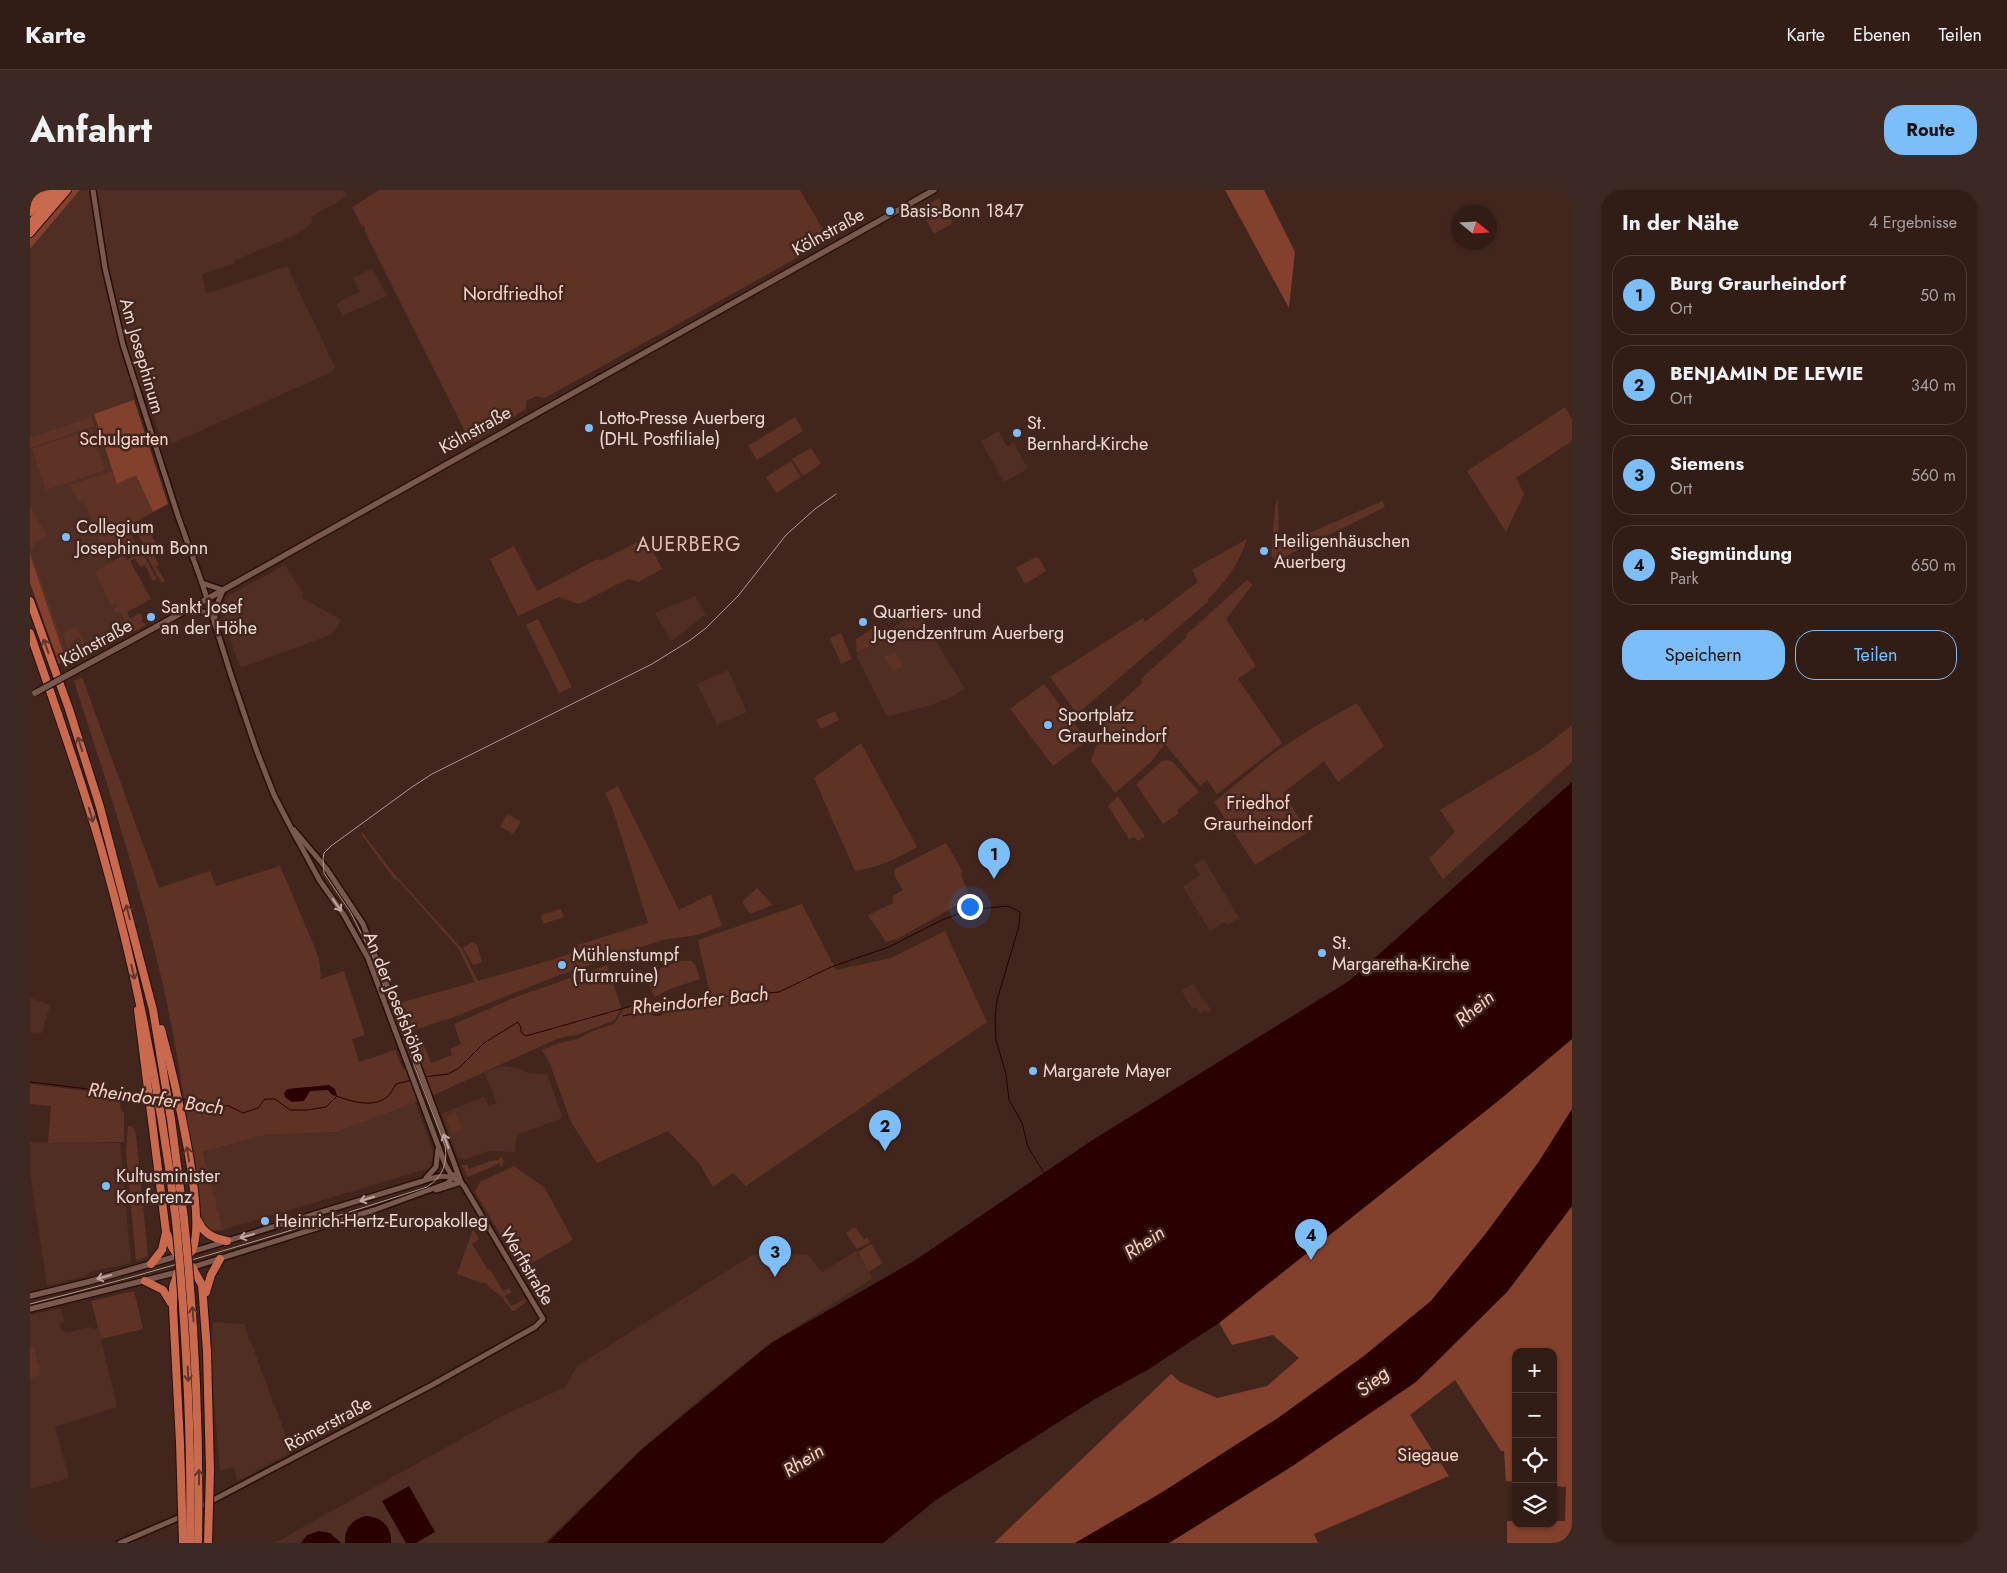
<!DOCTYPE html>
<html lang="de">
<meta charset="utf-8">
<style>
:root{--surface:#321c16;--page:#3d2923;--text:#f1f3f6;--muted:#a8a1a1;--line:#4d3a35;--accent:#7cbef9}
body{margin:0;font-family:Jost,sans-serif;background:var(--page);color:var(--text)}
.controls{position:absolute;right:15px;bottom:15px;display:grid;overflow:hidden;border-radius:10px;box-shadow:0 1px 4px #0004}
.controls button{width:45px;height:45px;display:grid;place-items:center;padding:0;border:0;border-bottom:1px solid var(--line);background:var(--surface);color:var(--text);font:25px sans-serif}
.compass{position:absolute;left:1422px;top:15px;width:45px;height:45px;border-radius:50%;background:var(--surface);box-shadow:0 1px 4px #0004;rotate:108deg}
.you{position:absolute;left:939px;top:716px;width:18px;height:18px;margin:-12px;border:4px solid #fff;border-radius:50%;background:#1a73e8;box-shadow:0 0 0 8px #1a73e833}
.badge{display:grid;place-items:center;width:32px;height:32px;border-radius:50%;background:var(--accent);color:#111;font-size:16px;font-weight:700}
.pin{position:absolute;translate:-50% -41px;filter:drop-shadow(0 1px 2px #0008)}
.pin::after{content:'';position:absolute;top:26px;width:18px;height:15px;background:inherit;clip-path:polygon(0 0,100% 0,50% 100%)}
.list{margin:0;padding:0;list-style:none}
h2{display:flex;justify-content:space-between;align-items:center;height:65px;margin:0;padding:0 20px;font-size:21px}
h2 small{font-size:16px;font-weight:400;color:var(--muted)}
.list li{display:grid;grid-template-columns:32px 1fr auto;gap:15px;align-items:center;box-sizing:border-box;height:80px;margin:0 10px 10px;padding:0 10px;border:1px solid var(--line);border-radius:20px}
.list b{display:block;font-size:19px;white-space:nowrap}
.list p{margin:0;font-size:16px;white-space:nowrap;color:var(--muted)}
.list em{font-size:16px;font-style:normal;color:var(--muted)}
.actions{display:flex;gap:10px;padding:15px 20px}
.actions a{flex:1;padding:11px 0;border:1px solid var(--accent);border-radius:20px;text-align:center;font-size:18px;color:var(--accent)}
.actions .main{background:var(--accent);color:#111}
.icon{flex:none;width:28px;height:28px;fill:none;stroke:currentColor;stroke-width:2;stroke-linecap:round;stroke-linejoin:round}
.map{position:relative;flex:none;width:1542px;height:1353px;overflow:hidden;border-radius:20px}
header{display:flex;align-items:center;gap:30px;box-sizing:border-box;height:70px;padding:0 25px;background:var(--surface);border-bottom:1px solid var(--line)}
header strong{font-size:24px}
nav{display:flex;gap:28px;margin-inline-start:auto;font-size:18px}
.intro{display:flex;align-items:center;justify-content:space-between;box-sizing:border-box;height:120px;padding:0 30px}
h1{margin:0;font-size:35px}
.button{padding:12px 22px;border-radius:20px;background:var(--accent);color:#111;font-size:18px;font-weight:700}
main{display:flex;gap:30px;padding:0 30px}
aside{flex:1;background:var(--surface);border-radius:20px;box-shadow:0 1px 4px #0004}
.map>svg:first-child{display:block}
.built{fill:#502e24}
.green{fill:#5e3225}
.forest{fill:#82402d}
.water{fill:#2b0000}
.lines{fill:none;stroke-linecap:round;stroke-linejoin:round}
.stream{stroke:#2b0000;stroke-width:1}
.tertiary-casing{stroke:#270e07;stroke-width:8}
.secondary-casing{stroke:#270e07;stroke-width:8}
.motorway-casing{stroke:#270e07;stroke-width:10}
.tertiary{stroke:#78584f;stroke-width:5}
.secondary{stroke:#78584f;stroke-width:5.5}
.motorway{stroke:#c96a4f;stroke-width:8}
.tram{stroke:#ae9892;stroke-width:1}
.secondary-bridge-casing{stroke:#270e07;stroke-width:8;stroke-linecap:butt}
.motorway-bridge-casing{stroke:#270e07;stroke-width:10;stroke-linecap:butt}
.secondary-bridge{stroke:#78584f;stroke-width:5.5}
.motorway-bridge{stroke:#c96a4f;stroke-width:8}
.oneway{stroke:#64372a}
.oneway2{stroke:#bea59f}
.poi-dot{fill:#7cbef9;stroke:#42261e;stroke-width:2}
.labels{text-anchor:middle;stroke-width:5;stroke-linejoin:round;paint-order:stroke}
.poi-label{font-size:18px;fill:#ecd9d4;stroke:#42261e;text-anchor:start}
.street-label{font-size:18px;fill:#ecd9d4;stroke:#42261e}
.park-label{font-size:18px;fill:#ffd5c9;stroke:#42261e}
.water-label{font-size:19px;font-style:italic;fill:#fdd3c7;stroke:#42261e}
.quarter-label{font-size:20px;letter-spacing:1px;fill:#e1bcb1;stroke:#42261e}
</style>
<header>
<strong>Karte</strong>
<nav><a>Karte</a><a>Ebenen</a><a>Teilen</a></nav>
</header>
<div class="intro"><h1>Anfahrt</h1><a class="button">Route</a></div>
<main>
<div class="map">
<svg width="1542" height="1353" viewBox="0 0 1542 1353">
<rect width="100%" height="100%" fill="#42261e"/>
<g class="built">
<path d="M50 0H316L314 1 317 6 281 27 283 31 275 39 257 49 205 70 203 74 172 84 176 104 257 76 304 175V179L302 182 134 257 115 200 102 203 138 314 123 322 106 285 53 310 83 371 67 380 91 425 96 422 100 429 110 423 113 427 111 431 116 435 101 443 93 438 36 470 0 365V59Z"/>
<path d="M342 78 357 106 312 126 307 113 330 102 323 88Z"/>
<path d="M969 241 977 257 984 253 998 279 974 292 951 251Z"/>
<path d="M255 375 273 403 271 408 311 429 306 439 302 444 295 447 213 477 210 476 195 436 191 419 193 414 198 406Z"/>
<path d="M665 406 676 424 641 451 625 423Z"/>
<path d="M888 422 935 499 919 508 898 516 859 526 855 523 827 467V464L852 448 851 445Z"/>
<path d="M698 480 717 522 687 535 667 494Z"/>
<path d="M1174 669 1209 728 1197 735 1194 732 1180 741 1153 697 1170 685 1164 675Z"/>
<path d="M1163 794 1181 820 1178 822 1176 820 1170 824 1165 817 1162 819 1152 801Z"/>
<path d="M0 808 20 815 12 843 0 842Z"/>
<path d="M473 876 487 878 501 884H517L532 926 530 929 489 944 486 949 485 962 459 961 436 969H432L428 967 412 926 413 923 454 907 459 916 467 913 454 882Z"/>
<path d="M385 911 404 964 400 978 193 1040 173 962 235 945 307 942Z"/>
<path d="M0 952 90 953 101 1073 60 1082 55 1086 17 1096 0 983Z"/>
<path d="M826 1061 843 1088 741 1153 664 1214 612 1259 514 1353H243L256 1348 257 1346 476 1224 536 1197 547 1176 719 1067 734 1062 778 1065 792 1082Z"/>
<path d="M31 1118 34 1132 29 1133 31 1139 36 1143 60 1137 63 1139 68 1138 87 1217 25 1237 39 1288 0 1299V1125Z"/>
<path d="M183 1132 214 1134 262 1262 207 1291 204 1277 190 1281 181 1176Z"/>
</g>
<g class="green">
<path d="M349 0H770L799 50 515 208 507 206 496 211V219L445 251 439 249 335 42V38L331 34 322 17Z"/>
<path d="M909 8 923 33 904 44 890 19Z"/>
<path d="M1535 217 1542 229V251L1486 288 1494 304 1476 342 1437 281Z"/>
<path d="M61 227 64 236 0 258V248Z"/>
<path d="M765 227 773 241 727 270 718 256Z"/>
<path d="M61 239 75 280 16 300 2 259Z"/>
<path d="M781 258 791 274 773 286 762 269Z"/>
<path d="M761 271 771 287 746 303 736 287Z"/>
<path d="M83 281 106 285 123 322 99 336 102 342 100 344 106 354 79 369 60 331 62 330 53 310 49 312 40 295Z"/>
<path d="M1248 307 1249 350 1284 341 1352 311 1355 317 1246 371 1241 366 1245 316Z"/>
<path d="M0 316 17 346C10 350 1 353 1 363L35 461 34 462 0 365Z"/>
<path d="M117 336 127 356 123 358C115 355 109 351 108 342Z"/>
<path d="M616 348 632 379 609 392 598 389 549 414 529 407 488 426 460 369 484 356 507 401 568 369 570 371Z"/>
<path d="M1217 349C1209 374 1196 391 1177 410L1179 411 1047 524 1020 487 1113 428 1115 432 1168 392 1162 380Z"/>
<path d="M109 357 127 389 123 391 115 375 110 377 105 368 100 371 121 409 97 422 100 429 110 423 113 427 111 431 116 435 101 443 95 441 94 438 97 436 89 421 85 423 83 419 87 417 85 413 81 415 65 381 94 365 97 370 110 363 107 358Z"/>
<path d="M114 361 122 362 129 375 126 376 135 391 131 393Z"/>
<path d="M1005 367 1009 368 1016 381 995 394 986 378Z"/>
<path d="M1217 390 1223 394 1196 429 1226 476 1208 489 1252 553 1187 604 1177 590 1170 596 1135 554 1120 573 1085 603 1061 571 1077 525 1112 493 1111 489 1157 447 1156 445Z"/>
<path d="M508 429 542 497 529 503 496 435Z"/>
<path d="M46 436 55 453 52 455 51 450 48 447 39 454 41 458 38 460 33 443Z"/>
<path d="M844 438 847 442V452L827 463 826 449Z"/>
<path d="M811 443 822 469 811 474 800 448Z"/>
<path d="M865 462 874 477 863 481 854 467Z"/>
<path d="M52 487 129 698 180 681 186 696 250 676 285 758 289 770 291 789 314 781 335 845 322 849 329 872 365 860 373 879 391 874 384 854 392 851 401 873 422 865 420 859 431 854 424 834 486 807 577 775 591 817 585 830 547 845 529 848 404 905 307 942 235 945 173 962 193 1040 180 1041 170 1025C160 951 151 877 135 804 112 699 77 594 44 491Z"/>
<path d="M1014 494 1057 551 1023 576 980 519Z"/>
<path d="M1327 513 1354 556 1308 592 1294 571 1253 603 1278 642 1225 675 1184 612 1245 562 1284 537Z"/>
<path d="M805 521 809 530 791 539 786 530Z"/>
<path d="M1542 535V572L1413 689 1399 669 1425 642 1410 620 1510 560Z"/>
<path d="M831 553 887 657C867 668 848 678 825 681L784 588Z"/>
<path d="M1138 570 1143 572 1169 602 1147 620 1149 623 1133 634 1106 594 1132 571Z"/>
<path d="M588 596 649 720 681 704 692 736 667 745 632 750 530 785 424 827 381 841 369 813 445 792 428 758 367 689 365 690 331 644 332 642 360 679 432 759 448 791 525 769 549 760 548 755 618 733 583 620 575 603Z"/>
<path d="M1088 606 1115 646 1108 651 1104 647 1099 649 1078 616Z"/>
<path d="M478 624 491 632 483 644 470 636Z"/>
<path d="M916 653 933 682 931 684 940 708 867 749 856 752 838 725 863 713V706L873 700 864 685 865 679Z"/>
<path d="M727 698 743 715 720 724 712 712Z"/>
<path d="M772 714 806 780 861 768 915 741 957 832 716 996 703 983 683 997 669 973 638 941 567 973 541 932 520 874 512 860 529 853 548 849 560 842 584 834 594 818 605 814 681 809 668 750Z"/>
<path d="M531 719 534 727 513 734 511 725Z"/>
<path d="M442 752 447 755 452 772 443 775 433 758Z"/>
<path d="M650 771H662L666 777 670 789 640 799 624 807 619 793H621V789L627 787 626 783 630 781V778Z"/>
<path d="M0 894 89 905 91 920 94 923V952L18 953 21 916 0 914Z"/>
<path d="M426 923 432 939 422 943 416 926Z"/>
<path d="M98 936H102L106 944 118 1066 106 1071 96 962Z"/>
<path d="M470 967 474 971 472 976 470 977V973L438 987 431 975H437L439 979 461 971 469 970Z"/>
<path d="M484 976 515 998 543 1050 491 1079 445 1002 450 992Z"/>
<path d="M823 1038H826L834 1049 837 1047 840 1052 827 1059 816 1043Z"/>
<path d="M443 1039 449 1049 442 1054 458 1080 460 1079 473 1101 479 1098 482 1102 475 1106 481 1116 493 1110 492 1105 496 1112 484 1121H482L472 1107 460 1098 456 1093H451L427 1084Z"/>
<path d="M841 1054 853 1073 839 1082 828 1062Z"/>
<path d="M104 1101 113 1139 71 1149 61 1111Z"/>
<path d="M3 1155 11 1185 0 1188V1156Z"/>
</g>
<g class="forest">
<path d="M41 0H50L0 59V47Z"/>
<path d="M1195 0H1234L1265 62 1259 118Z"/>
<path d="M104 210 138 314 123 322 106 285 87 294 64 224Z"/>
<path d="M0 365 36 470 29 474 0 393Z"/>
<path d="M1542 849V919L1508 973 1457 1042 1401 1111 1334 1166 1248 1228 1126 1306 1045 1353H964L1141 1184 1150 1192 1187 1208 1237 1196 1269 1168 1243 1145 1202 1155 1189 1133 1468 911Z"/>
<path d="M1542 1016V1353H1477V1331H1486V1334H1523V1331H1535L1536 1297 1523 1296V1162H1486V1292L1476 1291 1474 1261H1471L1425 1190 1380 1225 1419 1286 1284 1344 1288 1353H1139L1264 1275 1477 1102Z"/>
</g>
<g class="water">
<path d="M1542 592V849L1468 911 1189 1133 1119 1179 1065 1209 906 1310 853 1353H517L612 1259 741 1153 884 1071 1061 951 1319 791Z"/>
<path d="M299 895 305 899 307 906 302 905 298 900 280 901 274 911 262 912 255 907 254 903 257 899Z"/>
<path d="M1542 919V1016L1477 1102 1386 1192 1264 1275 1139 1353H1045L1131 1303 1248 1228 1334 1166 1401 1111 1457 1042 1508 973Z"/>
<path d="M379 1296 405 1342 386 1353H376L352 1311Z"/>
<path d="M336 1326C352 1327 362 1337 361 1353H315C314 1339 322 1329 336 1326Z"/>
<path d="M289 1341 300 1343 311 1353H271L277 1345Z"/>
</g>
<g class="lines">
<g class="stream">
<path d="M593 826 616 821 624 825H630L644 813"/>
<path d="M394 887 418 884 429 878 454 853 488 832 491 838V842L496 846 605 815 749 802 801 777 859 757 912 730 937 720 978 716 990 722 989 736 967 810 965 829 966 850 976 884 979 910 992 933 998 957 1014 983"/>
<path d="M0 892 116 906"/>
<path d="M152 909 171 910 182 915 199 916 213 923 228 918 235 909H245L260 920H277L296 917 307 906C322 912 343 918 357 907 361 904 364 897 366 894L382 890"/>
</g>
<g class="tertiary-casing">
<g id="tertiary">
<path d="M63 0 75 78 93 155 148 326 172 393 201 485 226 559 244 605 260 636 290 691 314 725 338 768 415 974 423 988"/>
<path d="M172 393 193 400 185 419V429"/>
<path d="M161 418 182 425"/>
<path d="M264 640 296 678 333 734 377 846 431 992"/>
<path d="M396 988 406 977 408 959"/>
<path d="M406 1000 431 992"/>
<path d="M148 1066 393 991C408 986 423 982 434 996L513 1129 505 1137 402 1195 166 1319"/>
<path d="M160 1078 344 1020 418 993 424 985"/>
<path d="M90 1353 155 1325"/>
</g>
</g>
<g class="secondary-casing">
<g id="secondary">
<path d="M36 486 177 409 904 0"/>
<path d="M0 1106 58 1092 148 1066 149 1067"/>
<path d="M0 1119 148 1082 158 1066"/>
</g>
</g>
<g class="motorway-casing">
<g id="motorway">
<path d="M0 11 10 0"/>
<path d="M0 22 21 0"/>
<path d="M0 34 30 0"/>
<path d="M0 43 37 0"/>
<path d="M0 411 39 519 70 617 123 820 141 929 154 1029"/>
<path d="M0 443C25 516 52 590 73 665 107 785 131 907 146 1031"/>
<path d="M108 820 136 1042 132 1060 121 1074"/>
<path d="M131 839C141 876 180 1033 161 1062"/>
<path d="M168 1031C174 1044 183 1048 197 1051"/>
<path d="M137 1044 142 1057 148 1066"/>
<path d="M162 1077 172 1095 177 1161"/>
<path d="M148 1082 143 1097V1118L150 1253"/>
<path d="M115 1091 133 1100 141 1113"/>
<path d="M176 1102 181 1085 190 1069"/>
</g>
</g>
<use href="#tertiary" class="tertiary"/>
<use href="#secondary" class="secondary"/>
<use href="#motorway" class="motorway"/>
<path class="tram" d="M0 1114C134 1080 266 1040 397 997 412 987 418 974 415 956L342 765 321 723 294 683 293 669 294 663 301 656 382 597 402 584 622 474 659 451 676 438 708 406 756 345 785 319 806 304"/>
<g class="secondary-bridge-casing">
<path id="secondary-bridge" d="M5 503 36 486"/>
</g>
<g class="motorway-bridge-casing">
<g id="motorway-bridge">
<path d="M154 1029C165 1137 170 1244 168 1353"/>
<path d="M146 1031C156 1139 162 1245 160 1353"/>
<path d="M177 1161 180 1281 178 1353"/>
<path d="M150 1253 153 1353"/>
</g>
</g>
<use href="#secondary-bridge" class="secondary-bridge"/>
<use href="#motorway-bridge" class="motorway-bridge"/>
</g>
<defs><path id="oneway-shaft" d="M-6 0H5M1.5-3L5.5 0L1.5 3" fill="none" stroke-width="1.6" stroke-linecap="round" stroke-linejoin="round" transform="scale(1.25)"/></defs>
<g class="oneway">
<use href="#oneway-shaft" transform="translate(16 456) rotate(-110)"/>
<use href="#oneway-shaft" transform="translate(50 554) rotate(-108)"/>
<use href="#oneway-shaft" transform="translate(61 625) rotate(73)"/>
<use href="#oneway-shaft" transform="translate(98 722) rotate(-104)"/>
<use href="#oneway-shaft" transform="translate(103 782) rotate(77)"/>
<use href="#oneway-shaft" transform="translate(158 964) rotate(-99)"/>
<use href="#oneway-shaft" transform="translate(163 1124) rotate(-94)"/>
<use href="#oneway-shaft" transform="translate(158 1184) rotate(88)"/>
<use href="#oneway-shaft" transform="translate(169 1287) rotate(-90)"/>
</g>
<g class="oneway2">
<use href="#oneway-shaft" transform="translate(307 715) rotate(55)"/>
<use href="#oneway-shaft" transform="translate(416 951) rotate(-110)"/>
<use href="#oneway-shaft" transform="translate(337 1009) rotate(163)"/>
<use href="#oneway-shaft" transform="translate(217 1046) rotate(164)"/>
<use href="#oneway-shaft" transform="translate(74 1087) rotate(164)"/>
</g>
<g class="poi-dot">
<circle cx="860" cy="21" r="5"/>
<circle cx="559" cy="238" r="5"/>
<circle cx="987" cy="243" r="5"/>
<circle cx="36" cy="347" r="5"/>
<circle cx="1234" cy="361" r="5"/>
<circle cx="121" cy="427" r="5"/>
<circle cx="833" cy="432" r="5"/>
<circle cx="1018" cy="535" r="5"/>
<circle cx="1292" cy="763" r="5"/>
<circle cx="532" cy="775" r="5"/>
<circle cx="1003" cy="881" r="5"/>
<circle cx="76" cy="996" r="5"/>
<circle cx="235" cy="1031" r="5"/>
</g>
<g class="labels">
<g class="poi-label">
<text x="870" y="27">Basis-Bonn 1847</text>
<text x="569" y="234">Lotto-Presse Auerberg<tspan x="569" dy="21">(DHL Postfiliale)</tspan></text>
<text x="997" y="239">St.<tspan x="997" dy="21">Bernhard-Kirche</tspan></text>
<text x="46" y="343">Collegium<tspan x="46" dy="21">Josephinum Bonn</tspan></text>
<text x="1244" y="357">Heiligenhäuschen<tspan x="1244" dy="21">Auerberg</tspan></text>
<text x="131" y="423">Sankt Josef<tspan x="131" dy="21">an der Höhe</tspan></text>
<text x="843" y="428">Quartiers- und<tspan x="843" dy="21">Jugendzentrum Auerberg</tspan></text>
<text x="1028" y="531">Sportplatz<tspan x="1028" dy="21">Graurheindorf</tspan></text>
<text x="1302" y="759">St.<tspan x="1302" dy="21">Margaretha-Kirche</tspan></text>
<text x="542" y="771">Mühlenstumpf<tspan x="542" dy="21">(Turmruine)</tspan></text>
<text x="1013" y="887">Margarete Mayer</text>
<text x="86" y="992">Kultusminister<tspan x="86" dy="21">Konferenz</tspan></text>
<text x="245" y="1037">Heinrich-Hertz-Europakolleg</text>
</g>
<g class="street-label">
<text transform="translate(798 42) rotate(-29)" y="6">Kölnstraße</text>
<text transform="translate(112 166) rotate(74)" y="6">Am Josephinum</text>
<text transform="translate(445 240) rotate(-29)" y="6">Kölnstraße</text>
<text transform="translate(66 453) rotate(-29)" y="6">Kölnstraße</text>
<text transform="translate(365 807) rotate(68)" y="6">An der Josefshöhe</text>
<text transform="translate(497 1076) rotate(59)" y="6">Werftstraße</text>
<text transform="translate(298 1234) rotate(-28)" y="6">Römerstraße</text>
</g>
<g class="park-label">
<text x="483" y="110">Nordfriedhof</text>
<text x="94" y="255">Schulgarten</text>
<text x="1228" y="619">Friedhof<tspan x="1228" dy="21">Graurheindorf</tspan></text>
<text x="1398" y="1271">Siegaue</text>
</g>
<g class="water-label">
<text transform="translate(670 810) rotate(-6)" y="7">Rheindorfer Bach</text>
<text transform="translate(1444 818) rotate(-40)" y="7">Rhein</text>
<text transform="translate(126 908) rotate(8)" y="7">Rheindorfer Bach</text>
<text transform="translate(1114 1052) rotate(-34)" y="7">Rhein</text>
<text transform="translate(1342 1191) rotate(-39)" y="7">Sieg</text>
<text transform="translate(773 1270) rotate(-33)" y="7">Rhein</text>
</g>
<g class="quarter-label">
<text x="659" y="361">AUERBERG</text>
</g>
</g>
</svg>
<div class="controls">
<button>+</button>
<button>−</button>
<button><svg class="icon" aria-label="locate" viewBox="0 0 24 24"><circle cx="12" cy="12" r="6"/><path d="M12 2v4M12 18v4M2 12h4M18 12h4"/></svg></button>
<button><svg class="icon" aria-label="layers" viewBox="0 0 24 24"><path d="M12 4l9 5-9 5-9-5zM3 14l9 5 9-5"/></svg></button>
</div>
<svg class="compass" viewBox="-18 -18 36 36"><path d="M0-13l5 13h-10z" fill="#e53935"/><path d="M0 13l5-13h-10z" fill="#a8a1a1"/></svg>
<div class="you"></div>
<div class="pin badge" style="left:964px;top:689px">1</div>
<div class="pin badge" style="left:855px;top:961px">2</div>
<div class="pin badge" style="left:745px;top:1087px">3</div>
<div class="pin badge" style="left:1281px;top:1070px">4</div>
</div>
<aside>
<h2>In der Nähe<small>4 Ergebnisse</small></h2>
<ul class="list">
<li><span class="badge">1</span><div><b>Burg Graurheindorf</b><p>Ort</p></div><em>50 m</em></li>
<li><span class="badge">2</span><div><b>BENJAMIN DE LEWIE</b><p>Ort</p></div><em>340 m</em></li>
<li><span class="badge">3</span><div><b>Siemens</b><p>Ort</p></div><em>560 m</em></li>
<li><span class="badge">4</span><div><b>Siegmündung</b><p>Park</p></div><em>650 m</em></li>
</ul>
<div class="actions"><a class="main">Speichern</a><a>Teilen</a></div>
</aside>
</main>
